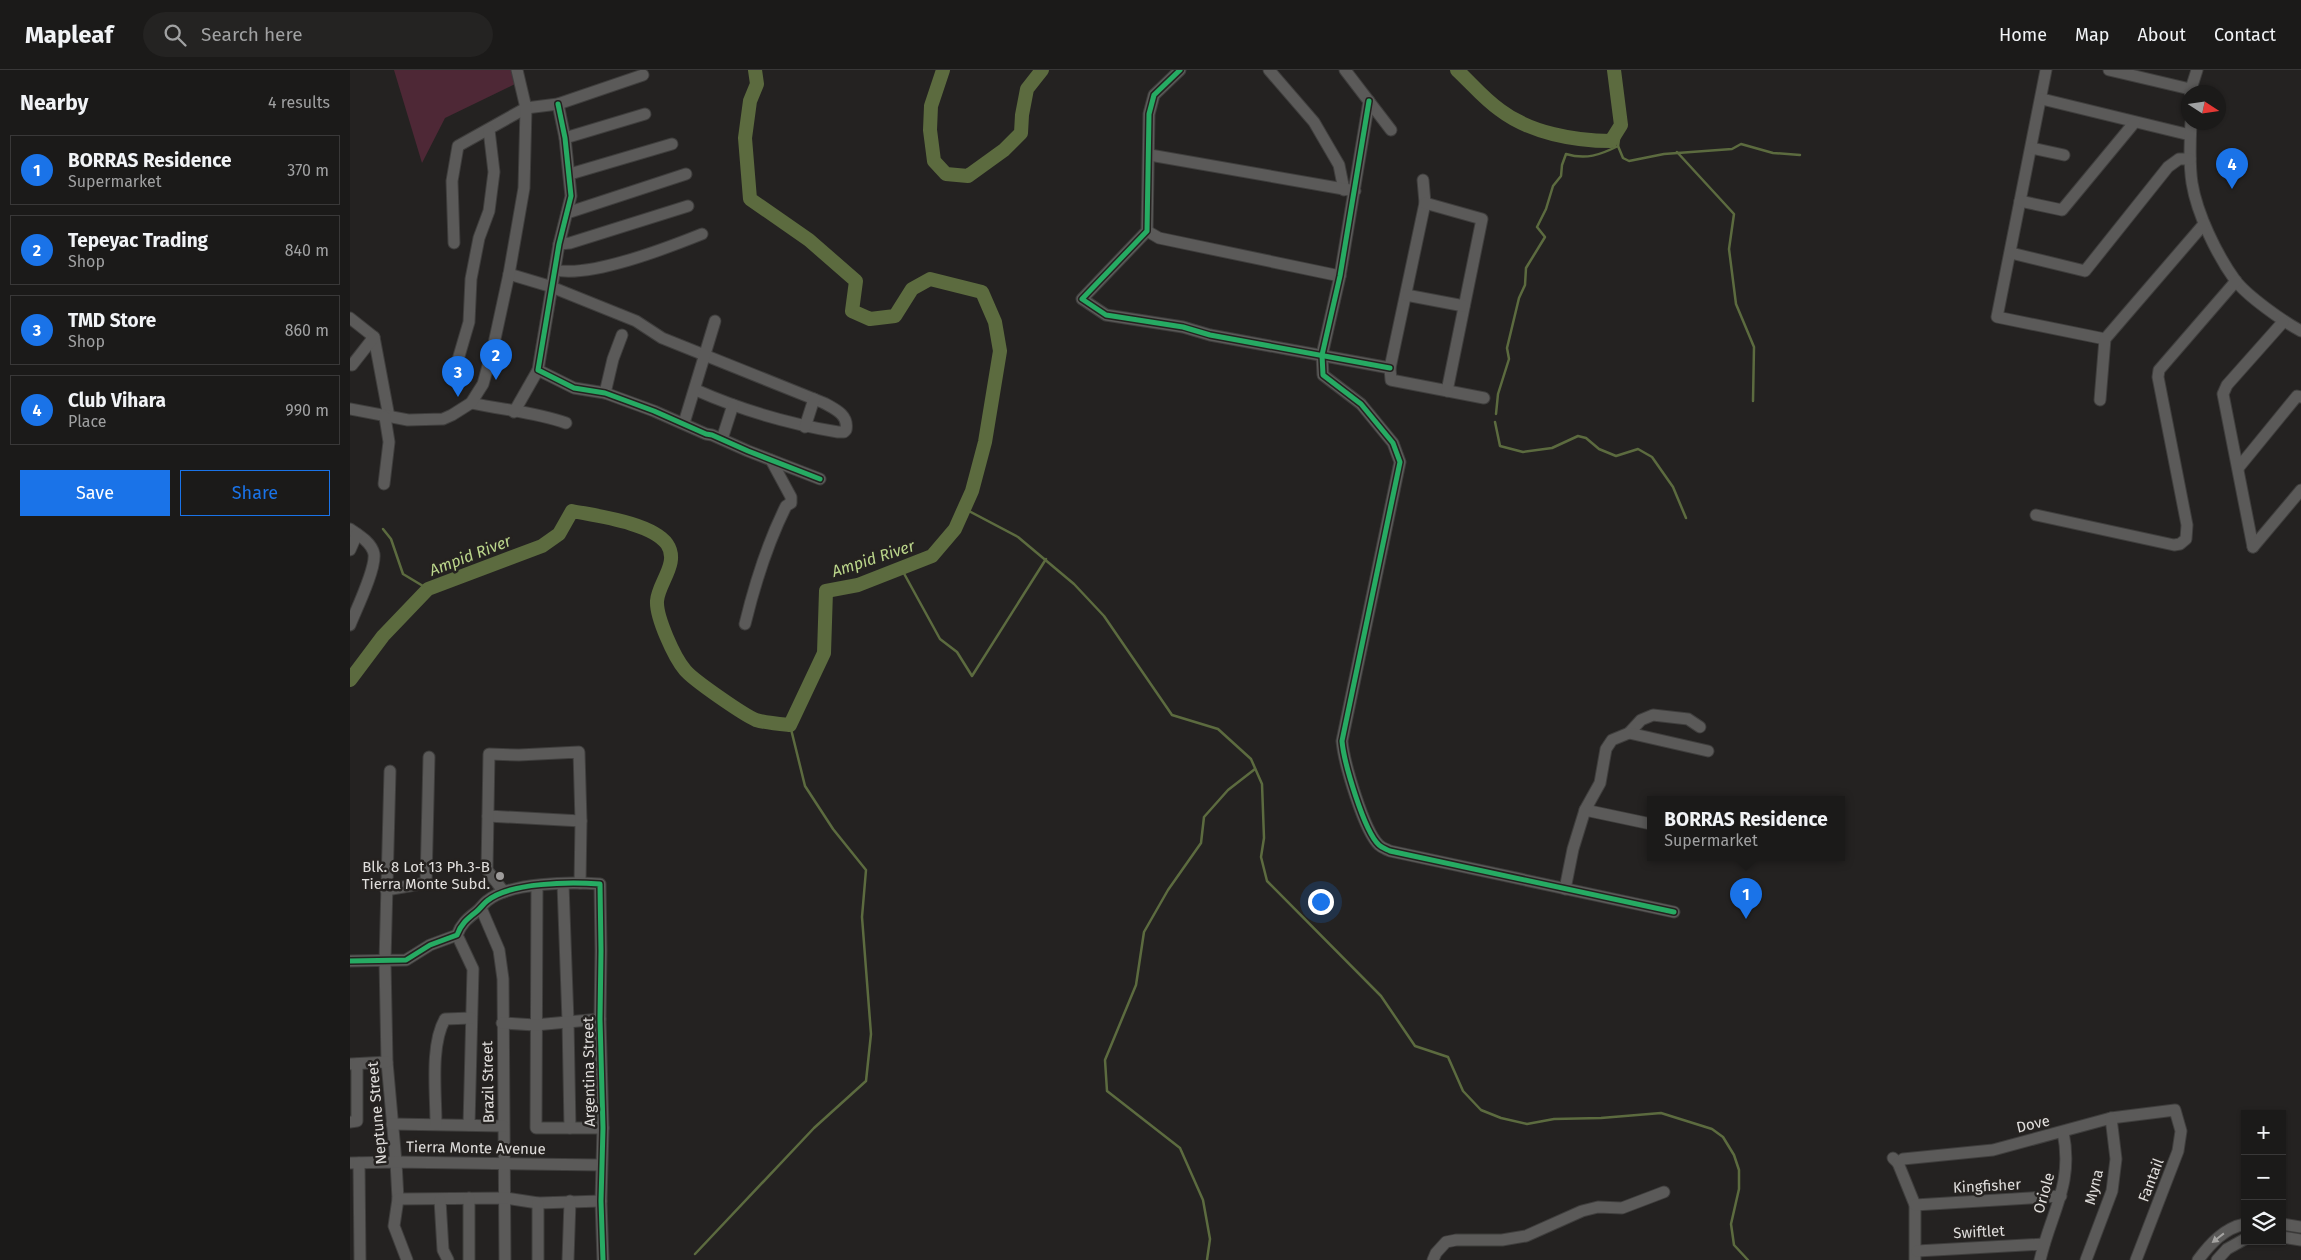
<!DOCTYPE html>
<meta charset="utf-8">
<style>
:root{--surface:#1b1a19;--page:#242322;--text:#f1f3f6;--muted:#a0a1a2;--line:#393838;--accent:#1a73e8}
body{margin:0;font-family:"Fira Sans",sans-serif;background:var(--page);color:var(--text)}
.controls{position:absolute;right:15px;bottom:15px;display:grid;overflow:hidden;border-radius:0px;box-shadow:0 1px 4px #0004}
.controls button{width:45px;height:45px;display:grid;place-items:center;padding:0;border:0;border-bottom:1px solid var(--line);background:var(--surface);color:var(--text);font:25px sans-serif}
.compass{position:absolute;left:1831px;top:15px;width:45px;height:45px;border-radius:50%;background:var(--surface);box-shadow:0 1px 4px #0004;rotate:102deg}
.you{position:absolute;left:970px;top:831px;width:18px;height:18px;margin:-12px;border:4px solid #fff;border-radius:50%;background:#1a73e8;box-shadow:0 0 0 8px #1a73e833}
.badge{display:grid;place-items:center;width:32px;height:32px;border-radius:50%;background:var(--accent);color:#fff;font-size:16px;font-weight:700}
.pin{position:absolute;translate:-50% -41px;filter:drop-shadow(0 1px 2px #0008)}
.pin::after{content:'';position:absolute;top:26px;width:18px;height:15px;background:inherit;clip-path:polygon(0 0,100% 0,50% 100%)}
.popup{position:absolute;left:1297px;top:726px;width:198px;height:65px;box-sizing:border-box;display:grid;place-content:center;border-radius:0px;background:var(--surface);filter:drop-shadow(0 1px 4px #0005);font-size:16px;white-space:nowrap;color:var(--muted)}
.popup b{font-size:19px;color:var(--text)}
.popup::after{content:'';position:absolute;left:50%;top:100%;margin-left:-10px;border:10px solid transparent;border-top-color:var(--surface)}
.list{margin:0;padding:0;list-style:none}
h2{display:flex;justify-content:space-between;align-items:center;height:65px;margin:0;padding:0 20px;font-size:21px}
h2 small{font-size:16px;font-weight:400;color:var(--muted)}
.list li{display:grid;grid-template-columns:32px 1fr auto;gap:15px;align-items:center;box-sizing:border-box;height:70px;margin:0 10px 10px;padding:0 10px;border:1px solid var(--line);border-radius:0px}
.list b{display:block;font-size:19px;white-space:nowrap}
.list p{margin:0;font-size:16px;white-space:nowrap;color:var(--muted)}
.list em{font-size:16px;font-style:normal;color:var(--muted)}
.actions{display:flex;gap:10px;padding:15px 20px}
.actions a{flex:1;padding:11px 0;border:1px solid var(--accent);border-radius:0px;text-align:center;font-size:18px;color:var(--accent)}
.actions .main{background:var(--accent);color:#fff}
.icon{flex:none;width:28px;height:28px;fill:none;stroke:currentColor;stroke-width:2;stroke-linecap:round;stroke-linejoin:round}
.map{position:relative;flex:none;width:1951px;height:1190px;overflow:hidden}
header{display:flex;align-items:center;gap:30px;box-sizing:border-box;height:70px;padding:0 25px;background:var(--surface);border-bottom:1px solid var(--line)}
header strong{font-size:24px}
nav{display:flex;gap:28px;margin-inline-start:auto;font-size:18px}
.search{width:350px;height:45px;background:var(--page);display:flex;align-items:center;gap:12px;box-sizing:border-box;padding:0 18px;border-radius:28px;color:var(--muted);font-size:19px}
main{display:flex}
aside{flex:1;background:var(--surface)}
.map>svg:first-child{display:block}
.green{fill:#4e2836}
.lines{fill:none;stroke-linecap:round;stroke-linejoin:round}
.stream{stroke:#5c6b3f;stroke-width:2.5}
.river{stroke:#5c6b3f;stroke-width:14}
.minor-casing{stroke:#3f3e3d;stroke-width:13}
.minor{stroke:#5b5a59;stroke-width:11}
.cycleway-casing{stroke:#252220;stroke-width:8}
.cycleway{stroke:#26ab63;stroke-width:5}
.oneway{fill:#a4a3a1}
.poi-dot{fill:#9e9c9b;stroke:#252220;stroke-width:2}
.labels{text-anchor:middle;stroke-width:5;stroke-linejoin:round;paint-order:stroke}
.poi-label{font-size:15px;fill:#e0dedc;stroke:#252220;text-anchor:end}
.street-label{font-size:15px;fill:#e0dedc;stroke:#252220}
.water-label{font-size:16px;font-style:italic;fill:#bbd68b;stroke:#252220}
</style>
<header>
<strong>Mapleaf</strong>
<div class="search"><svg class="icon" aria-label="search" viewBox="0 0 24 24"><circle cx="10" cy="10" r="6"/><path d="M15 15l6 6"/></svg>Search here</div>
<nav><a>Home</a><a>Map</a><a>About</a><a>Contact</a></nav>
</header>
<main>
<aside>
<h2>Nearby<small>4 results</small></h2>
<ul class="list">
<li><span class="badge">1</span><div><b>BORRAS Residence</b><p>Supermarket</p></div><em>370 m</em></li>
<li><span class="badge">2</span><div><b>Tepeyac Trading</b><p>Shop</p></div><em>840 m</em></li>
<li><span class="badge">3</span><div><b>TMD Store</b><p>Shop</p></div><em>860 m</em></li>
<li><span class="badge">4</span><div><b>Club Vihara</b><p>Place</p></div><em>990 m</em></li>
</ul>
<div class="actions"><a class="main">Save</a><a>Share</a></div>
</aside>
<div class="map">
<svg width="1951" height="1190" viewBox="0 0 1951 1190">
<rect width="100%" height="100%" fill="#242221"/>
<path class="green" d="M44 0H164L167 13 95 48 72 93Z"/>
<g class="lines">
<g class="stream">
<path d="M1268 76 1273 88 1279 91 1314 84 1382 79 1391 74 1423 83 1450 85"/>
<path d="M1327 82 1384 144 1379 179 1386 234 1404 277 1403 331"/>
<path d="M1146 344 1148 324 1159 289 1157 278 1169 228 1175 215 1176 198 1195 167 1187 157 1196 139 1203 116 1211 106 1212 95 1216 84C1236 90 1250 85 1268 76L1271 55"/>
<path d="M1145 352 1150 376 1173 382 1202 378 1228 366 1236 368 1249 379 1266 386 1288 379 1302 387 1323 417 1336 448"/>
<path d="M615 439 668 467 724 514 754 546 822 645 868 659 901 689 912 714 914 768 911 787 917 811 1031 926 1065 976 1098 987 1113 1021 1131 1040 1151 1048 1177 1054 1204 1049 1251 1048 1311 1043 1362 1059 1373 1067 1384 1085 1389 1100V1119L1381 1154 1384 1175 1398 1190"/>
<path d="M33 459 41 469 53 504 78 519"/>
<path d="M551 498 590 569 607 582 622 606 696 489"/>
<path d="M345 1184 464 1058 516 1011 521 964 512 847 516 800 483 759 455 716 440 655"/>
<path d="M857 1190 860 1169 853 1130 830 1078 757 1021 755 990 786 915 794 862 818 820 851 773 854 747 878 720 905 699"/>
</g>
<g class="river">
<path d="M593 0 581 36 580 60 584 91 596 104 618 106 654 80 671 63 672 45 677 19 692 0"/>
<path d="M1107 0C1121 13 1134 29 1150 40 1180 63 1225 71 1261 71L1271 55 1264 0"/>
<path d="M0 610 33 566 78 519 192 476 209 464 222 441C247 446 302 453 317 474 330 493 308 513 307 531 306 547 324 587 335 600 343 610 394 645 406 650 416 653 429 654 440 655L474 583 476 521 508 515 582 486 605 459 622 421 635 372 650 281 645 252 632 222 580 209 562 219 545 246 520 249 502 241 506 211 459 170 400 129 395 68 400 31 407 14 405 0"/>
</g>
<g class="minor-casing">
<g id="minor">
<path d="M830 0 804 25 799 44 797 161 732 229 756 245 833 257 860 265 1040 298"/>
<path d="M919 0 964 52 989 95 994 120"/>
<path d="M995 0 1041 60"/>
<path d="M1696 0 1647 247 1755 269"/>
<path d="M1759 0 1840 19"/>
<path d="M1840 22 1847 0"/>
<path d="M1692 29 1840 65"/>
<path d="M1019 31 990 206 972 285 973 305 1011 334 1043 373 1050 392 992 671C994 693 1014 761 1029 775 1032 778 1036 779 1040 781L1324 842"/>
<path d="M208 34 215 68 221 126 209 174 188 300 224 318 255 323 304 341 356 364 362 365 398 381 470 409"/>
<path d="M1841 52C1840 73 1839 93 1842 113 1847 144 1867 185 1885 210 1897 226 1934 252 1951 261"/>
<path d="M215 68 295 44"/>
<path d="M1682 78 1714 85"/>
<path d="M800 85 1005 121"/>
<path d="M220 104 322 74"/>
<path d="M1073 110 1075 133 1040 298 1041 310 1134 328"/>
<path d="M1670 131 1712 140 1784 53"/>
<path d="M1075 133 1132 149 1097 321"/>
<path d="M217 143 336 104"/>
<path d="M797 161 809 168 990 206"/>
<path d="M104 173 102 111 108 76 176 38 208 34 293 5"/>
<path d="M209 174 220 173 338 136"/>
<path d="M1661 183 1735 201 1818 97 1829 89H1840"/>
<path d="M205 200C240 208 317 178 352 164"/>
<path d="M159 204 199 216 286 251 312 268 474 333C485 339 499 345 496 360L494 362H488C440 354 391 340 346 320"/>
<path d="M1056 225 1114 236"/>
<path d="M0 248 24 267 39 347"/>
<path d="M107 293 119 252 121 209 129 168 139 141 144 102 139 60"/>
<path d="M2 295 24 267"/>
<path d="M255 323 263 289 272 265"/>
<path d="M1750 330 1755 269 1854 154"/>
<path d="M121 333C153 340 185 342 216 353"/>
<path d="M0 339 58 350 93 349 102 345 121 333 133 314 143 278 159 204 174 118 176 38 167 0"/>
<path d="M164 342 188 300"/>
<path d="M334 353 365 251"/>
<path d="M455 357 464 329"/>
<path d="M372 369 383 335"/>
<path d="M1889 397 1947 326 1951 327"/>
<path d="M34 414 39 372 35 347"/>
<path d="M1686 445 1824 475 1830 474 1836 469 1837 455 1808 307 1809 300 1886 211"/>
<path d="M0 459C9 465 22 473 24 484 26 499 6 540 0 555"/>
<path d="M1903 477 1873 324 1877 315 1933 252"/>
<path d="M1903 477 1951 420"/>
<path d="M0 480 7 464"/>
<path d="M395 554C405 513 417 474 436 436L441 433V427L421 390"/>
<path d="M1279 663 1291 650 1303 645 1338 649 1350 657"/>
<path d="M40 701 35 891 37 992 46 1092 48 1129 44 1156 57 1190"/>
<path d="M1235 740 1301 754"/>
<path d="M138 746 231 751"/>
<path d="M213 814 218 951 220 1058"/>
<path d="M187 816 186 1058H253"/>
<path d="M1215 819 1223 779 1235 740 1250 713 1256 679 1262 670 1279 663 1358 681"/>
<path d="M36 820 76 813 79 687"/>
<path d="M154 822 137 800 139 684 169 685 229 682 231 751 230 813"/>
<path d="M131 838 149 880 153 909 155 1190"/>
<path d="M107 865 123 899 119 1055"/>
<path d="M0 891 56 890 80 875 107 865C111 854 117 849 126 842 130 839 133 834 137 831 160 812 220 812 250 814L251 881 250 949 253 1058 251 1131 253 1190"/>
<path d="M152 953 185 955 250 949"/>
<path d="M0 994 37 992"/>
<path d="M0 1052 7 1051V994"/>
<path d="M42 1054 153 1056"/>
<path d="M86 1054C86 1023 80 975 95 949L121 948"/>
<path d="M1543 1088 1548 1093 1565 1135V1190"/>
<path d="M0 1093 46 1092 251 1095"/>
<path d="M9 1093 10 1190"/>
<path d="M1548 1093 1553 1089 1643 1080 1761 1048 1825 1040 1831 1061 1828 1081 1786 1190"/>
<path d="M48 1129 156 1128 188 1133 251 1131"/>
<path d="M90 1130 93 1180 98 1190"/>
<path d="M188 1133V1190"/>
<path d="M1565 1135 1711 1126"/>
<path d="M1932 1154 1951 1157"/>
<path d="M1932 1167 1951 1170"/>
<path d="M1567 1181 1694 1174"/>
<path d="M119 1190V1128"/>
<path d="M218 1190 220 1131"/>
<path d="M1083 1190 1086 1183 1096 1172 1106 1170H1152L1176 1166 1232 1141 1248 1137 1272 1138 1314 1122"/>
<path d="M1690 1190C1701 1142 1724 1114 1713 1062"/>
<path d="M1736 1190 1762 1121 1766 1089 1761 1048"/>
<path d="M1848 1190C1860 1174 1874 1158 1895 1154"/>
<path d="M1867 1190 1877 1179 1895 1169"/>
</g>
</g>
<use href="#minor" class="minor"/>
<g class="cycleway-casing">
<g id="cycleway">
<path d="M830 0 804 25 799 44 797 161 732 229 756 245 833 257 860 265 1040 298"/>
<path d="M1019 31 990 206 972 285 973 305 1011 334 1043 373 1050 392 992 671C994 693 1014 761 1029 775 1032 778 1036 779 1040 781L1324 842"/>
<path d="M208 34 215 68 221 126 209 174 188 300 224 318 255 323 304 341 356 364 362 365 398 381 470 409"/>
<path d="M0 891 56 890 80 875 107 865C111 854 117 849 126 842 130 839 133 834 137 831 160 812 220 812 250 814L251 881 250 949 253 1058 251 1131 253 1190"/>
</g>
</g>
<use href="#cycleway" class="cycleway"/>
</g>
<defs><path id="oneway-solid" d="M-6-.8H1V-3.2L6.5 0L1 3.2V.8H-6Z" transform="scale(1.25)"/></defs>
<use class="oneway" href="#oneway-solid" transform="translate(1868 1168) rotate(142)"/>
<circle class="poi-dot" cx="150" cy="806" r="5"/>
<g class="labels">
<g class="poi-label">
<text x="140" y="802">Blk. 8 Lot 13 Ph.3-B<tspan x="140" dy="17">Tierra Monte Subd.</tspan></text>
</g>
<g class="street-label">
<text transform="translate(239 1002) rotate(-91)" y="5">Argentina Street</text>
<text transform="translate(138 1012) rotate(-91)" y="5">Brazil Street</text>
<text transform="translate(27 1043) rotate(-95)" y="5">Neptune Street</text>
<text transform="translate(1683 1054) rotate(-13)" y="5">Dove</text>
<text transform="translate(126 1078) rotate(1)" y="5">Tierra Monte Avenue</text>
<text transform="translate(1801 1110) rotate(-69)" y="5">Fantail</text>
<text transform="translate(1637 1116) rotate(-3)" y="5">Kingfisher</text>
<text transform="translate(1744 1117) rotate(-76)" y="5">Myna</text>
<text transform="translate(1694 1123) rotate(-74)" y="5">Oriole</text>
<text transform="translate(1629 1162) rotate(-3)" y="5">Swiftlet</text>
</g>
<g class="water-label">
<text transform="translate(120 485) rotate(-21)" y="6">Ampid River</text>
<text transform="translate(523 488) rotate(-18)" y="6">Ampid River</text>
</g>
</g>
</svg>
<div class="controls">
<button>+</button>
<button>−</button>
<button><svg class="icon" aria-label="layers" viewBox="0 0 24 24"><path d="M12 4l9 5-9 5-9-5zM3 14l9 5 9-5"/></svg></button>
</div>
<svg class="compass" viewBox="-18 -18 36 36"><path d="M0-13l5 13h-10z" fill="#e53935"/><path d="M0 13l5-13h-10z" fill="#a0a1a2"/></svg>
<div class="you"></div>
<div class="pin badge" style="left:1396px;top:849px">1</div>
<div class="popup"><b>BORRAS Residence</b>Supermarket</div>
<div class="pin badge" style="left:146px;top:310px">2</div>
<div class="pin badge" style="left:108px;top:327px">3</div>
<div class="pin badge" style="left:1882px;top:119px">4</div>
</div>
</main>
